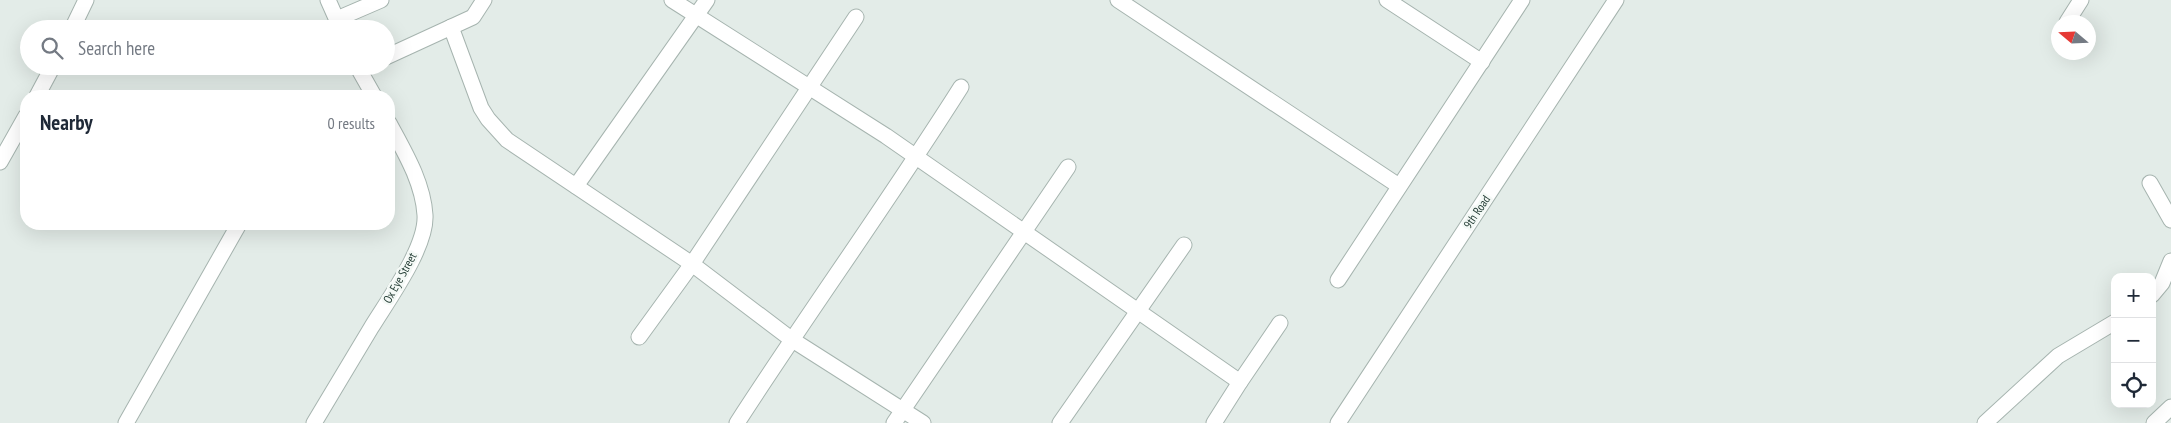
<!DOCTYPE html>
<meta charset="utf-8">
<style>
:root{--surface:#fff;--page:#f2f2f3;--text:#1f2937;--muted:#747a83;--line:#e0e1e3}
body{margin:0;font-family:"PT Sans Narrow",sans-serif;background:var(--page);color:var(--text)}
.controls{position:absolute;right:15px;bottom:15px;display:grid;overflow:hidden;border-radius:10px;box-shadow:0 5px 20px #0002}
.controls button{width:45px;height:45px;display:grid;place-items:center;padding:0;border:0;border-bottom:1px solid var(--line);background:var(--surface);color:var(--text);font:25px sans-serif}
.compass{position:absolute;left:2051px;top:15px;width:45px;height:45px;border-radius:50%;background:var(--surface);box-shadow:0 5px 20px #0002;rotate:289deg}
.list{margin:0;padding:0;list-style:none}
h2{display:flex;justify-content:space-between;align-items:center;height:65px;margin:0;padding:0 20px;font-size:21px}
h2 small{font-size:16px;font-weight:400;color:var(--muted)}
.icon{flex:none;width:28px;height:28px;fill:none;stroke:currentColor;stroke-width:2;stroke-linecap:round;stroke-linejoin:round}
.map{position:relative;flex:none;width:2171px;height:423px;overflow:hidden}
.search{position:absolute;background:var(--surface);box-shadow:0 5px 20px #0002;left:20px;top:20px;width:375px;height:55px;display:flex;align-items:center;gap:12px;box-sizing:border-box;padding:0 18px;border-radius:28px;color:var(--muted);font-size:19px}
.panel{position:absolute;background:var(--surface);box-shadow:0 5px 20px #0002;left:20px;top:90px;width:375px;height:140px;border-radius:20px}
.map>svg:first-child{display:block}
.lines{fill:none;stroke-linecap:round;stroke-linejoin:round}
.minor-casing{stroke:#a6b4af;stroke-width:17}
.minor{stroke:#fff;stroke-width:15}
.labels{text-anchor:middle;stroke-width:5;stroke-linejoin:round;paint-order:stroke}
.street-label{font-size:12px;fill:#243d35;stroke:#f4f9f6}
</style>
<div class="map">
<svg width="2171" height="423" viewBox="0 0 2171 423">
<rect width="100%" height="100%" fill="#e3ece8"/>
<g class="lines">
<g class="minor-casing">
<g id="minor">
<path d="M328 0 340 27"/>
<path d="M672 0 886 136 1240 382"/>
<path d="M1118 0 1399 186"/>
<path d="M1387 0 1482 62"/>
<path d="M337 19 381 0"/>
<path d="M2067 22 2081 0"/>
<path d="M451 27 481 108 488 119 507 140 692 264 791 339 923 423"/>
<path d="M72 29 86 0"/>
<path d="M386 57 473 17 484 0"/>
<path d="M357 66 374 96"/>
<path d="M37 96 53 66"/>
<path d="M0 162 26 116"/>
<path d="M2150 183 2171 220"/>
<path d="M576 186 707 0"/>
<path d="M1338 280 1522 0"/>
<path d="M2152 295 2162 283 2171 261"/>
<path d="M639 337 692 264 856 17"/>
<path d="M126 423 239 224"/>
<path d="M314 423C333 391 352 360 371 328 388 300 427 247 425 215 423 182 404 151 389 123"/>
<path d="M737 423C810 310 889 201 961 87"/>
<path d="M894 423 1068 167"/>
<path d="M1060 423 1184 245"/>
<path d="M1214 423 1240 382 1280 323"/>
<path d="M1338 423 1616 0"/>
<path d="M1985 423 2058 356 2115 322"/>
<path d="M2154 423 2171 407"/>
</g>
</g>
<use href="#minor" class="minor"/>
</g>
<g class="labels">
<g class="street-label">
<text transform="translate(1477 212) rotate(-56)" y="4">9th Road</text>
<text transform="translate(400 278) rotate(-61)" y="4">Ox Eye Street</text>
</g>
</g>
</svg>
<div class="controls">
<button>+</button>
<button>−</button>
<button><svg class="icon" aria-label="locate" viewBox="0 0 24 24"><circle cx="12" cy="12" r="6"/><path d="M12 2v4M12 18v4M2 12h4M18 12h4"/></svg></button>
</div>
<svg class="compass" viewBox="-18 -18 36 36"><path d="M0-13l5 13h-10z" fill="#e53935"/><path d="M0 13l5-13h-10z" fill="#747a83"/></svg>
<div class="search"><svg class="icon" aria-label="search" viewBox="0 0 24 24"><circle cx="10" cy="10" r="6"/><path d="M15 15l6 6"/></svg>Search here</div>
<section class="panel">
<h2>Nearby<small>0 results</small></h2>
<ul class="list">
</ul>
</section>
</div>
